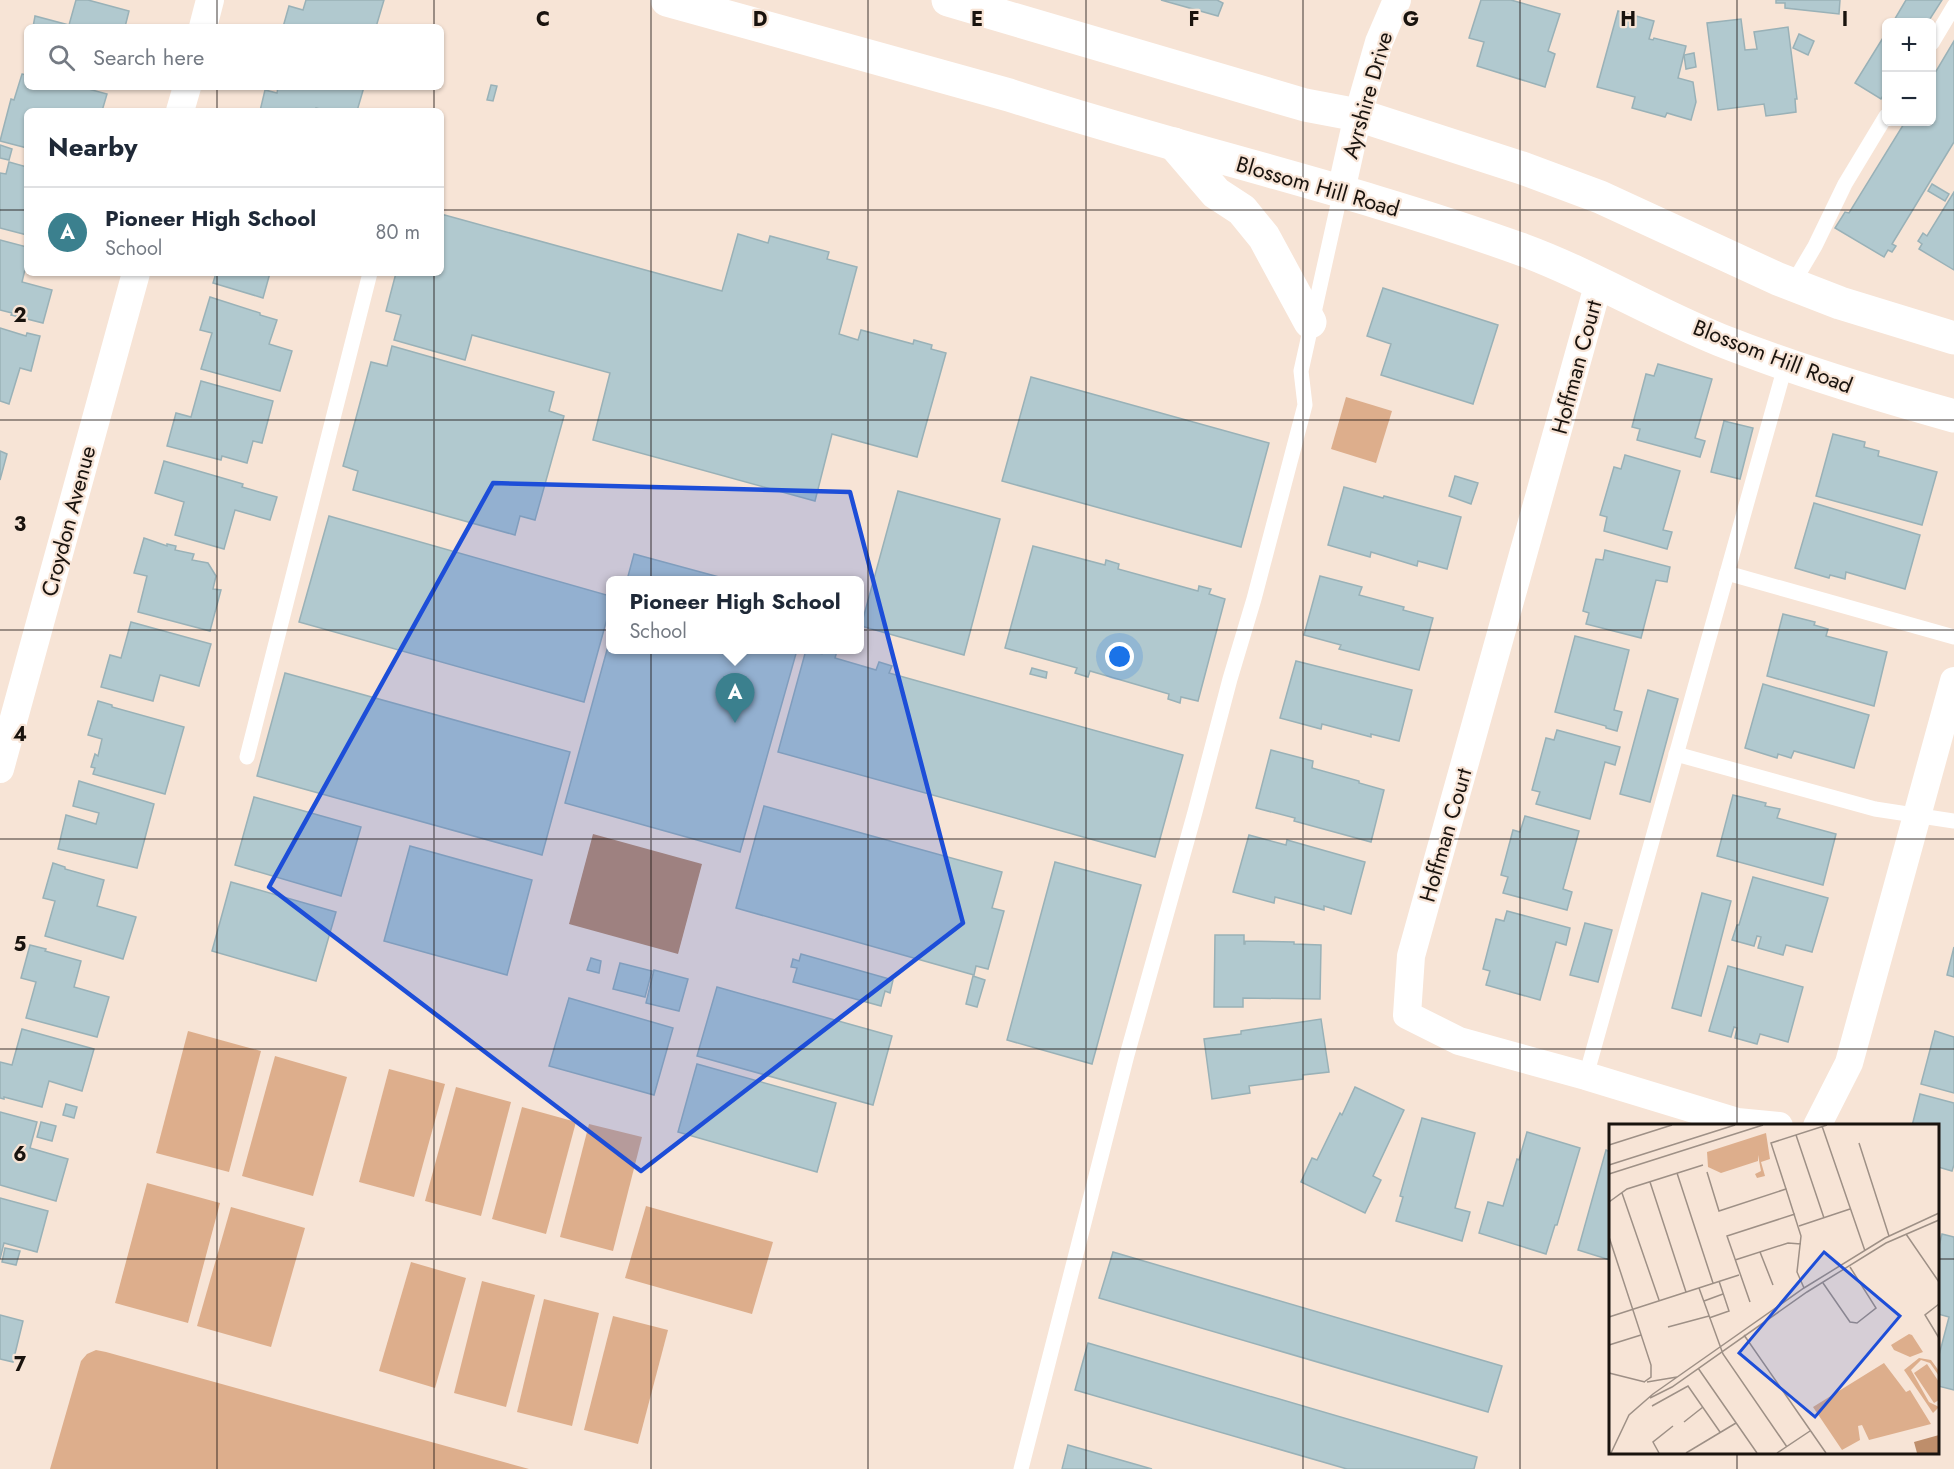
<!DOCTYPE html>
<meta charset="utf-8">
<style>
:root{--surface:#fff;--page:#f6f6f7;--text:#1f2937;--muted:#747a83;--line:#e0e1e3;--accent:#3b808e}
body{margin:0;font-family:Jost,sans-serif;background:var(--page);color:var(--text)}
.controls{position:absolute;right:18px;top:18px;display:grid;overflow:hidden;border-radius:9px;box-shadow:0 2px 4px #0004}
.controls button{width:54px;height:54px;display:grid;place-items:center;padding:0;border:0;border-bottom:2px solid var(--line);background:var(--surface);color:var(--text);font:30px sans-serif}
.you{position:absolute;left:1120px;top:657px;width:21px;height:21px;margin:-15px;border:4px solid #fff;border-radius:50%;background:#1a73e8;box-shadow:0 0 0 9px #1a73e833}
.badge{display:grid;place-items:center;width:39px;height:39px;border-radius:50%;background:var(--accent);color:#fff;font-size:20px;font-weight:700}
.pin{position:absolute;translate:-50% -50px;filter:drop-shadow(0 2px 3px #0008)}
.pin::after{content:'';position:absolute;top:32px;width:21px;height:18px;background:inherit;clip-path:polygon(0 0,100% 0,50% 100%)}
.popup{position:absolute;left:606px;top:576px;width:258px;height:78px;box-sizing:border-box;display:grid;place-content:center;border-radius:9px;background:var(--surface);filter:drop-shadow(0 2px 4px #0005);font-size:20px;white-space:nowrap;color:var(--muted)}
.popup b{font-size:22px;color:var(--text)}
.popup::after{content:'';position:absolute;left:50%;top:100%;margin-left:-12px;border:12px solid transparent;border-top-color:var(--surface)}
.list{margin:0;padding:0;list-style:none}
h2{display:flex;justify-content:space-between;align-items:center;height:78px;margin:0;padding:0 24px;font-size:26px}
h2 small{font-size:20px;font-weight:400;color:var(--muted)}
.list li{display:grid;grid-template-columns:39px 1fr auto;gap:18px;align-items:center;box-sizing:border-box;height:90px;padding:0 24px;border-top:2px solid var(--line)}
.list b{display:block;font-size:22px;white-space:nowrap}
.list p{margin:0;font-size:20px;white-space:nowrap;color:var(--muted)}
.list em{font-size:20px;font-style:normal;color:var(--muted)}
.icon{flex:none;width:33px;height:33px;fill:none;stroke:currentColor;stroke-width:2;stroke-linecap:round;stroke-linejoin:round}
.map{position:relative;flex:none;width:1954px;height:1469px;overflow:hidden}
.search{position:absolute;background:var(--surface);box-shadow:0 2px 4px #0004;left:24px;top:24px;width:420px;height:66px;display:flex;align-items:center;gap:15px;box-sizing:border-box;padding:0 21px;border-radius:9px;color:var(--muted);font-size:22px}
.panel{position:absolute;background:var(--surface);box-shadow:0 2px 4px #0004;left:24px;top:108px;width:420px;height:168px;border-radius:9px}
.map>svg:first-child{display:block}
.green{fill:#ddae8c}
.water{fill:#be8e6b}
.building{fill:#b1c9cf;stroke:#99b1b7;stroke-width:1.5}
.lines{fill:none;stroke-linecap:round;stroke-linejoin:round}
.service{stroke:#fff;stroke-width:15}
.minor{stroke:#fff;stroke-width:28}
.secondary{stroke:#fff;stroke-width:33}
.marked{fill:#1d4ed8;fill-opacity:0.2;stroke:#1d4ed8;stroke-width:4.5;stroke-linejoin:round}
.grid{fill:none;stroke:#19130e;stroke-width:1.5;stroke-opacity:0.55}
.labels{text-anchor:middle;stroke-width:4.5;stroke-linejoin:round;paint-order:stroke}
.street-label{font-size:22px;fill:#19130e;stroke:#f7e4d6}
.inset-road{fill:none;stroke:#9e9086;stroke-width:1.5}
.view{fill:#1d4ed8;fill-opacity:0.15;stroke:#1d4ed8;stroke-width:3}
.inset-edge{fill:none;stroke:#19130e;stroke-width:3}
.grid-label{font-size:20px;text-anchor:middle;font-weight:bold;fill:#19130e;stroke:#f7e4d6;stroke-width:4.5;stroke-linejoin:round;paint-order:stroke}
</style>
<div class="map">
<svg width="1954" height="1469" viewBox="0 0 1954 1469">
<rect width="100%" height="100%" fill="#f7e4d6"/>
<g class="green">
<path d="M1346 397 1392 411 1376 463 1331 449Z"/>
<path d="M188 1031 261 1051 229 1172 156 1153Z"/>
<path d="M275 1056 347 1077 313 1196 242 1176Z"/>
<path d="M389 1069 445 1084 414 1197 359 1182Z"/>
<path d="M456 1087 511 1102 481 1216 425 1201Z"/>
<path d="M522 1107 576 1122 546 1234 492 1219Z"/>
<path d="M589 1124 642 1137 613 1251 560 1237Z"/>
<path d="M147 1183 220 1203 188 1323 115 1303Z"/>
<path d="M646 1206 773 1242 752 1314 625 1278Z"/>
<path d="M231 1207 305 1228 271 1347 197 1326Z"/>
<path d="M411 1262 466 1278 435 1388 379 1371Z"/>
<path d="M482 1281 535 1295 506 1407 454 1393Z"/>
<path d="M544 1299 599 1313 572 1426 517 1412Z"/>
<path d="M613 1316 668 1330 638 1444 584 1430Z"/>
<path d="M96 1350 106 1352 529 1469H50L81 1361 87 1354Z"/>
</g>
<path class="water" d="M593 834 702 864 678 954 569 924Z"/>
<g class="building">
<path d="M76 0H88L129 11 125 27H33L35 16 69 25Z"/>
<path d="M306 0H384L376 27H283L289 6 303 10Z"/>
<path d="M1161 0H1217L1223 3 1218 16Z"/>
<path d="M1481 0H1511L1560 14 1548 51 1555 54 1545 87 1477 66 1484 42 1469 38Z"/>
<path d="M1776 0H1840L1839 14 1785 8V3H1776Z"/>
<path d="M1906 0H1942L1928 22H1893Z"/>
<path d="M1618 11 1654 21 1649 39 1653 40 1654 38 1686 46 1678 78 1693 82 1696 102 1691 120 1667 113 1665 117 1632 108 1635 97 1597 87Z"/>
<path d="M1741 19 1745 50 1757 49 1754 32 1788 27 1797 99H1795L1796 112 1766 116 1764 104 1718 110 1707 23Z"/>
<path d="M1886 33V91L1881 99 1855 83Z"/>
<path d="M1799 34 1814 41 1808 55 1793 48Z"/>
<path d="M1954 41V142L1892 244 1896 246 1892 252 1888 250 1884 257 1835 228 1845 212 1849 213 1905 122H1932V78Z"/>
<path d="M1694 53 1696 67 1686 69 1684 55Z"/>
<path d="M22 74 27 75V87H81L107 94 102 111H27V148L0 141 11 99 14 100Z"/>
<path d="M491 85 497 86 493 101 487 100Z"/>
<path d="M278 87H364L357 111H327L316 108 315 111H260L265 90 277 93Z"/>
<path d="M0 145 12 149 9 160 0 158Z"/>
<path d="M9 162 27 167V235L0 228V173L6 174Z"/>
<path d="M1932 184 1949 194 1945 201 1928 191Z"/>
<path d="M1954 192V270L1919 249 1922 244 1918 241 1923 233 1927 236Z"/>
<path d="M441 214 722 291 738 234 768 243 770 236 829 252 827 259 857 267 839 334 858 340 861 330 913 344 914 340 932 345 931 349 946 353 917 457 832 434 815 501 593 440 610 373 472 335 465 360 394 340 401 315 386 311 396 273H441Z"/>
<path d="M0 240 27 247V261L22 282 52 290 43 323 11 315 12 313 0 310Z"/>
<path d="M216 273H270L263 298 213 283Z"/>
<path d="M1383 288 1498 325 1473 404 1381 375 1391 344 1367 336Z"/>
<path d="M210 297 260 313V315L277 320 269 344 292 351 280 391 201 369 212 333 200 330Z"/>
<path d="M0 328 26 336 27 333 40 336 31 371 20 368 9 404 0 401Z"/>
<path d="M392 346 554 392 549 411 564 416 535 520 520 516 515 535 353 490 358 471 343 466 371 362 387 366Z"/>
<path d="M1658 364 1712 379 1695 438 1705 441 1700 457 1637 440 1640 429 1632 427 1646 374 1654 376Z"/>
<path d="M1031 377 1269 443 1241 547 1002 481Z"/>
<path d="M201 381 273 401 262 443 253 441 247 463 222 456 221 460 167 446 176 413 191 417Z"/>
<path d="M1724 421 1753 428 1740 479 1711 472Z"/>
<path d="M1833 434 1865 442 1864 447 1879 451 1878 456 1937 472 1922 525 1816 496Z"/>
<path d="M0 451 7 454 0 480Z"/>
<path d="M1625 455 1680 471 1663 530 1672 532 1667 549 1604 531 1607 517 1600 515 1614 467 1621 469Z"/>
<path d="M164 461 243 484 242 487 277 497 270 520 235 510 224 549 175 535 184 502 155 493Z"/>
<path d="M1455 476 1478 483 1471 504 1449 496Z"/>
<path d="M1344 487 1383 498 1384 496 1461 517 1447 569 1418 561 1417 566 1371 552 1370 557 1328 545Z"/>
<path d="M898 491 1000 519 964 655 861 626Z"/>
<path d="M1814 503 1920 535 1905 589 1846 572 1845 579 1830 575 1829 578 1795 568Z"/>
<path d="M329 516 610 596V608L584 702 299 622Z"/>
<path d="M144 538 167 546V544L176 546 175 550 194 554 192 560 208 563 216 576 213 589 221 590 210 631 138 612 147 576 134 573Z"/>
<path d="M1033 546 1105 565 1106 560 1119 564 1118 569 1198 591 1199 586 1211 589 1209 594 1225 599 1198 701 1181 697 1180 703 1168 699 1169 694 1090 671 1088 677 1075 673 1077 668 1005 648Z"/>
<path d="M1605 550 1670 567 1667 582 1656 580 1641 638 1586 624 1589 613 1583 611 1596 559 1603 560Z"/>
<path d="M634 554 730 580H627Z"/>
<path d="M1320 576 1362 587 1359 595 1404 607 1403 610 1433 618 1419 670 1339 649 1341 645 1304 635Z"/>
<path d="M1783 614 1815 622 1814 625 1828 629 1826 636 1887 652 1874 706 1767 676Z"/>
<path d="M131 622 211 644 199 686 160 675 153 701 101 687 110 655 121 658Z"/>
<path d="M1575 636 1629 650 1614 710 1622 712 1617 731 1606 728V726L1555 712Z"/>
<path d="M610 639V650H797L740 852 565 803Z"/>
<path d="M806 650 822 654 824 650 837 651 835 658 876 670 879 662 892 666 889 673 1183 755 1155 857 778 752Z"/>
<path d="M1296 661 1412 690 1399 741 1371 734V737L1322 724 1321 729 1280 718Z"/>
<path d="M1032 668 1047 672 1046 678 1030 674Z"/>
<path d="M285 673 570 752 542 855 257 776Z"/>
<path d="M1763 684 1869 715 1854 768 1794 751 1791 758 1778 754 1777 758 1745 748Z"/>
<path d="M1648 690 1678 699 1650 802 1620 794Z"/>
<path d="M98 701 112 705V707L184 727 165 794 93 774 95 768 91 767 95 754 98 756 102 739 88 735Z"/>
<path d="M1557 730 1620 747 1615 765 1605 762 1590 819 1536 804 1540 792 1532 790 1546 738 1554 740Z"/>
<path d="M1271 750 1313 761 1312 768 1359 781V783L1384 790 1371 842 1294 821 1295 818 1256 808Z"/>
<path d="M79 781 154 804 137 868 58 849 66 815 96 824 99 813 73 806Z"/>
<path d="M1733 795 1766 803 1765 806 1780 809 1777 818 1836 834 1823 885 1717 856Z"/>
<path d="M254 797 361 827 341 896 235 865Z"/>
<path d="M764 806 1002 872 992 908 1004 911 988 969 976 966 974 975 736 908Z"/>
<path d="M1525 816 1579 831 1563 889 1572 892 1567 910 1503 893 1508 877 1501 875 1513 830 1520 832Z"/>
<path d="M1249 835 1286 845 1287 840 1365 862 1351 914 1324 906V910L1275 897 1274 903 1233 892Z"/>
<path d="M410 846 532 880 507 975 384 941Z"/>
<path d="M1055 862 1141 885 1092 1064 1007 1040Z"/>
<path d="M53 863 65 867V869L104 880 97 906 136 917 123 959 45 936 55 901 43 898Z"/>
<path d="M1753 877 1828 898 1812 952 1786 945 1783 955 1758 948 1761 937 1757 936 1754 946 1732 940 1737 925H1739Z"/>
<path d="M231 882 336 912 316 981 212 951Z"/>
<path d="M1702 893 1731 901 1701 1016 1672 1008Z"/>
<path d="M1507 911 1570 928 1566 945 1556 942 1540 1000 1486 985 1490 971 1483 969 1496 919 1504 921Z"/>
<path d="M1585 923 1612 930 1598 982 1570 975Z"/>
<path d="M1215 935H1244V944H1245V941L1294 942V944L1321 945 1320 999 1243 998V1007H1214Z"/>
<path d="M30 945 46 949 45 951 81 961 74 987 109 997 97 1037 26 1018 36 982 21 978Z"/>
<path d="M1954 947V977L1947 975Z"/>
<path d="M801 954 893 980 890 993 885 991 881 1006 793 982 797 968 791 967 793 959 799 961Z"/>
<path d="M591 958 601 961 599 973 587 970Z"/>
<path d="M620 963 652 971 645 997 613 989Z"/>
<path d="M1728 966 1803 987 1788 1042 1760 1034 1757 1044 1735 1038 1737 1028 1734 1027 1731 1037 1709 1031Z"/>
<path d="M654 970 688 979 679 1011 646 1003Z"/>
<path d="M973 976 985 980 977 1007 966 1004Z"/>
<path d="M717 987 892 1036 873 1105 697 1056Z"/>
<path d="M569 998 673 1028 654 1095 549 1066Z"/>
<path d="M1321 1019 1329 1072 1303 1075V1079L1249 1086 1250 1093 1212 1099 1204 1039 1241 1034V1031Z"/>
<path d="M22 1029 94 1049 82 1091 49 1081 42 1107 4 1097V1099L0 1098V1062L12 1065Z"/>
<path d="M1935 1031 1954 1037V1093L1921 1084Z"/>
<path d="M697 1064 836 1103 817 1172 678 1132Z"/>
<path d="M1355 1087 1404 1110 1373 1176 1381 1180 1365 1213 1301 1182 1312 1158 1317 1160 1340 1113 1342 1115Z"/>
<path d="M1920 1094 1954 1103V1165L1952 1171 1938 1167V1126H1912Z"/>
<path d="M66 1104 77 1107 74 1118 63 1115Z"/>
<path d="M0 1112 37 1122 30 1148 68 1159 56 1201 0 1185Z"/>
<path d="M1422 1118 1475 1133 1455 1208 1470 1212 1462 1241 1396 1221 1403 1197 1400 1196Z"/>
<path d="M41 1122 56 1126 52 1141 37 1137Z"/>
<path d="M1527 1132 1580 1148 1557 1225H1555L1546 1254 1479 1233 1488 1202 1503 1206 1517 1159 1519 1160Z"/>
<path d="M1606 1150 1610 1152V1260L1578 1250Z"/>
<path d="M0 1198 48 1211 37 1252 4 1243 0 1259Z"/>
<path d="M1942 1234 1954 1237V1390L1938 1386V1359L1949 1317 1938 1314V1250Z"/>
<path d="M5 1248 20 1251 16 1265 2 1262Z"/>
<path d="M1113 1252 1502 1366 1488 1412 1099 1298Z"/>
<path d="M0 1315 23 1321 13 1362 0 1359Z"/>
<path d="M1088 1343 1477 1457 1474 1469H1347L1075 1390Z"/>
<path d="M1068 1445 1152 1469H1062Z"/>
</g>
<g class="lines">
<g class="service">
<path d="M1932 43 1954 6"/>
<path d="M1792 285 1815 246 1845 184 1886 116"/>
<path d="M1727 573 1954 637"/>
<path d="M1676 754 1875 809 1954 821"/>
<path d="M247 757 370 273"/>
<path d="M1586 1076 1786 363"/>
<path d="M1021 1469 1127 1055 1195 812 1230 679 1254 599 1305 405 1301 371 1341 191"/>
</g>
<g class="minor">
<path d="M203 27 210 0"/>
<path d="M180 111 187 87"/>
<path d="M1341 191 1358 115 1379 42 1397 0"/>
<path d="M1599 282 1411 956 1407 1015 1459 1041 1586 1076 1737 1122 1779 1126"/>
<path d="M0 769 136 273"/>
<path d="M1817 1126 1849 1063 1954 681"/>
</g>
<g class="secondary">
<path d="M667 0 1009 95C1179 150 1355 189 1523 250 1591 275 1653 313 1720 340 1796 370 1875 394 1954 416"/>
<path d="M948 0 1305 105 1358 115 1522 168 1600 197 1778 279 1840 303 1954 338"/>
<path d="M1174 144 1216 193 1242 210 1264 237 1310 322"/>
</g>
</g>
<path class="marked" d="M493 483 850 492 963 923 641 1171 269 887Z"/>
<path class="grid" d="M217 0V27M434 0V27M651 0V1469M868 0V1469M1086 0V1469M1303 0V1469M1520 0V1469M1737 0V1126M217 87V111M434 87V111M0 210H27M441 210H1954M217 273V1469M434 273V1469M0 420H1954M0 630H1954M0 839H1954M0 1049H1954M0 1259H1610M1938 1259H1954M1737 1452V1469"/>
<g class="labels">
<g class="street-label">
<text transform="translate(1367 95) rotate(-74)" y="8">Ayrshire Drive</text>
<text transform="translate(1318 186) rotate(16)" y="8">Blossom Hill Road</text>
<text transform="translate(1773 356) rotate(21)" y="8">Blossom Hill Road</text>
<text transform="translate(1576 367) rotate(-75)" y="8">Hoffman Court</text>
<text transform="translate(68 521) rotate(-75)" y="8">Croydon Avenue</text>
<text transform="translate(1445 835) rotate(-74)" y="8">Hoffman Court</text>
</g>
</g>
<g transform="translate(1609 1124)">
<rect width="330" height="330" fill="#f7e4d6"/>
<path d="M157 9 161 35 152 38 156 52 148 54 146 50 152 47 149 31V37L112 49 99 43 98 28ZM300 210 303 211 314 228 301 233 285 226 282 221ZM310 234 322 236 330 247V252L321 239 312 236 302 246 320 278 330 283 324 289 295 246ZM275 239 297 268 301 266 322 300 260 316 253 301 249 302 251 316 233 326 204 283ZM318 240 330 258V276L325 279 305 249Z" fill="#ddae8c"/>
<path d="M330 311V329H308L305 318Z" fill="#be8e6b"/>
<path class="inset-road" d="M213 2 256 127M187 11 215 94M250 19 280 112M0 21 63 1M0 41 126 1M98 48 110 87 177 65 162 19 218 1M68 49 104 159M0 50 154 1M41 58 77 168M177 65 192 112 188 148 195 164M13 69 50 176M0 78 18 65 94 41M190 102 241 85M297 110 330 158M0 113 42 241V253L35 258M151 128 164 161M126 136 179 119 192 120M214 159 241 198 248 199 267 184 241 143M90 164 114 230 178 323M95 177 114 170M141 178 118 112 186 90M330 180 316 191 330 214M0 193 130 151M100 194 120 187 110 157M59 203 100 192M135 211 217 329M0 221 32 211M89 244 148 329M0 249 36 258M38 258 68 253M41 274 63 263 198 168 277 119 330 96M43 282 79 262 111 308M75 298 94 283M2 329 20 291 44 270 195 164 276 114 330 89M50 329 44 318 64 302M77 329 127 299M168 329 201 307"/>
<path class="view" d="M215 128 291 192 206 293 130 229Z"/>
<rect width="330" height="330" class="inset-edge"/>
</g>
<g class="grid-label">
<text x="543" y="26">C</text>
<text x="760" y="26">D</text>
<text x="977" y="26">E</text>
<text x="1194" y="26">F</text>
<text x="1411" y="26">G</text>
<text x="1628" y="26">H</text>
<text x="1845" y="26">I</text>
<text x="20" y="322">2</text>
<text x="20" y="531">3</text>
<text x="20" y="741">4</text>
<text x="20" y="951">5</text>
<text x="20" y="1161">6</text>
<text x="20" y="1371">7</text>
</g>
</svg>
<div class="controls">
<button>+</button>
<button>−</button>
</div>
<div class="you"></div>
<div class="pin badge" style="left:735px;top:723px">A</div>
<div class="popup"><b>Pioneer High School</b>School</div>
<div class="search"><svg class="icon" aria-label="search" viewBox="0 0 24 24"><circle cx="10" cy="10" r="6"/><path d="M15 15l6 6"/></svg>Search here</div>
<section class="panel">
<h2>Nearby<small></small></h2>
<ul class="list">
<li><span class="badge">A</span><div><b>Pioneer High School</b><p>School</p></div><em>80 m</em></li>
</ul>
</section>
</div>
